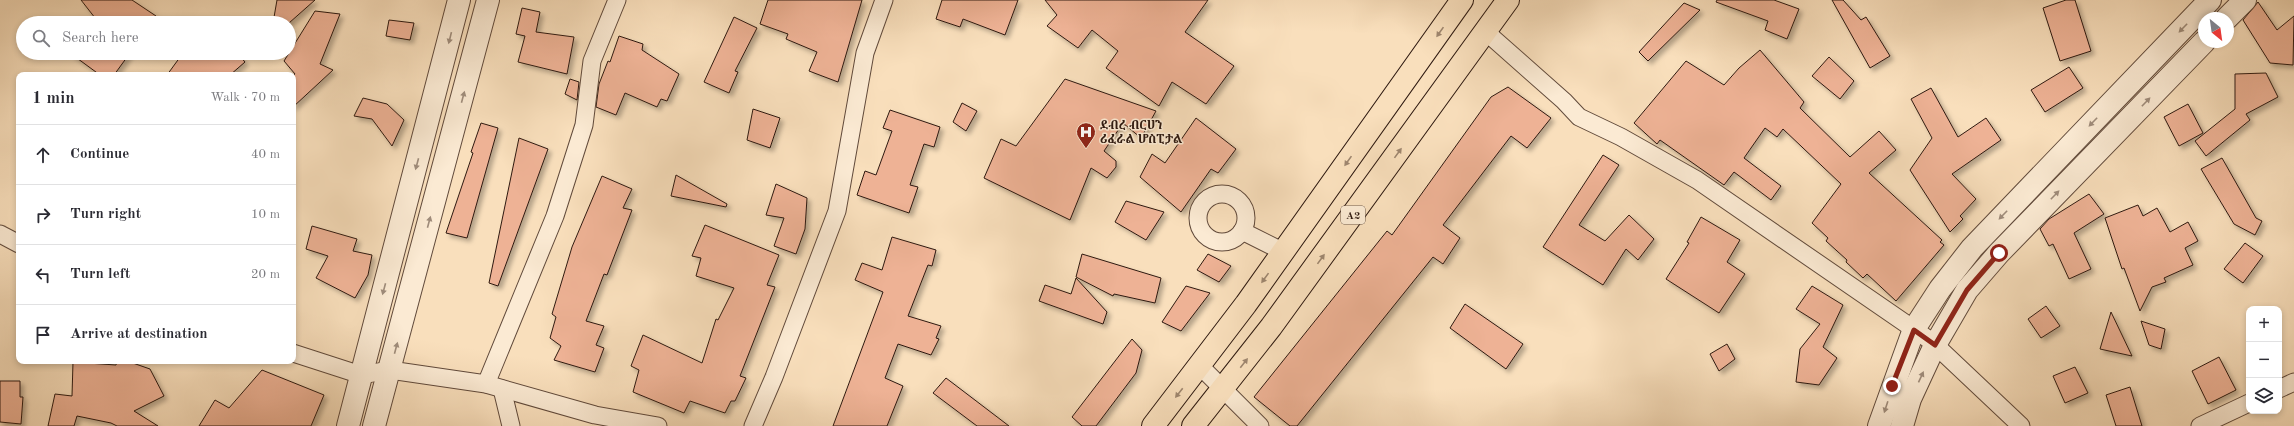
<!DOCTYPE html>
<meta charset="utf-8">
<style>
:root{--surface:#fff;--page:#f2f2f3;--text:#2b2b33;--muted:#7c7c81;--line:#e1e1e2}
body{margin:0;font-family:"Old Standard TT","Noto Serif Ethiopic",serif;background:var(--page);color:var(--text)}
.controls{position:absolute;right:12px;bottom:12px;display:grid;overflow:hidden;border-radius:8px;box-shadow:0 2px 6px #0003}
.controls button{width:36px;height:36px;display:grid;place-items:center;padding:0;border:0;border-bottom:1px solid var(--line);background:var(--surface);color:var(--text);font:20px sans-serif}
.compass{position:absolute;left:2198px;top:12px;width:36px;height:36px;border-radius:50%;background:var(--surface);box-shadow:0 2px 6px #0003;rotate:151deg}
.stop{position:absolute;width:12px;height:12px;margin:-9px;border:3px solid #8f2418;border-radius:50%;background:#fff}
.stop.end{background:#8f2418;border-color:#fff;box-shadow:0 1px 4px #0008}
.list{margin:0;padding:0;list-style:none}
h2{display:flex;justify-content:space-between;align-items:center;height:52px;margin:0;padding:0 16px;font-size:17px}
h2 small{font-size:13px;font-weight:400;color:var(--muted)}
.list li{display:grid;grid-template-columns:26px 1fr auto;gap:12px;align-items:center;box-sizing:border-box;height:60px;padding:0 16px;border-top:1px solid var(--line)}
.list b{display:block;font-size:15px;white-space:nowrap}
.list em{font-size:13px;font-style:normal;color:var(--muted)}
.icon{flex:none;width:22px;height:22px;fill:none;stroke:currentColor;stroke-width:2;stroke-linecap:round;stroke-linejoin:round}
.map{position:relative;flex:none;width:2294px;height:426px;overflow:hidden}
.search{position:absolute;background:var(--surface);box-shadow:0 2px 6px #0003;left:16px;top:16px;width:280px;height:44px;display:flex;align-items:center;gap:10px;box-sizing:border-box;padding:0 14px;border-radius:22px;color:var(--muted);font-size:15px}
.panel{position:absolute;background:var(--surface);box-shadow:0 2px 6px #0003;left:16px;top:72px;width:280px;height:292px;border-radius:8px}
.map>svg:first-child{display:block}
.building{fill:#eeb295;stroke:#2e1910;filter:url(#shadow)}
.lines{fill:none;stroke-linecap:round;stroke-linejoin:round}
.minor-casing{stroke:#614a3b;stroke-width:19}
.tertiary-casing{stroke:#614a3b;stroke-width:24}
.trunk-casing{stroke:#2e1910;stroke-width:24}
.minor{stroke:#fbead3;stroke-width:17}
.tertiary{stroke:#fbead3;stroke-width:22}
.trunk{stroke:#f9dfbc;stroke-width:22}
.oneway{fill:#9f8c7b}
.oneway2{fill:#9e866f}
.route{stroke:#8f2418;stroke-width:5}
.labels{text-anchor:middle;stroke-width:3;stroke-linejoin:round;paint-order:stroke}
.shield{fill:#fbead3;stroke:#6c584a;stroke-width:1}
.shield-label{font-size:11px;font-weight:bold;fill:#2e1910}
.poi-label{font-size:12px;font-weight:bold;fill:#2e1910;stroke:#fbead3;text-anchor:start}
</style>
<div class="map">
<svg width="2294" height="426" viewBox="0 0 2294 426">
<defs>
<filter id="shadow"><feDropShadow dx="3.5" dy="3.5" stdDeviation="2" flood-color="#0004"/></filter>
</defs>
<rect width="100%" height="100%" fill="#f9dfbc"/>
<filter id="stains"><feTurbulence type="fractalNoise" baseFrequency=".005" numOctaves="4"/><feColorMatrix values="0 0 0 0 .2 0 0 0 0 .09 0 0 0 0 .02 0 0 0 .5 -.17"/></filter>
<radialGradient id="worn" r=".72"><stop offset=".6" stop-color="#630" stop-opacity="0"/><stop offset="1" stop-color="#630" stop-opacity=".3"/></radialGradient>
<g class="building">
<path d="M81 0H132L156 16 151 23H99Z"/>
<path d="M277 0H315L289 23H273Z"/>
<path d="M768 0H862L838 82 809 71 817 52 786 39 788 34 760 24Z"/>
<path d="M942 0H1018L1005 35 963 19 960 27 936 19Z"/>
<path d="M1045 0H1208L1185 32 1234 66 1206 104 1172 82 1159 106 1106 68 1118 51 1092 30 1078 48 1047 26 1057 15Z"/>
<path d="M1717 0H1774L1799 9 1787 39 1765 30 1768 21 1716 2Z"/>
<path d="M1832 0H1843L1861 20 1866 17 1890 56 1870 68Z"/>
<path d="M2066 0H2075L2091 51 2060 61 2043 8Z"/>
<path d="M2258 2 2277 30 2294 16 2293 65 2270 63 2243 20Z"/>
<path d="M1684 3 1700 10 1648 61 1639 52Z"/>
<path d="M522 8 540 12 536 32 574 37 567 74 518 62 525 36 516 34Z"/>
<path d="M315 11 340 14 320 64 333 70 293 107V76L295 74 284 61Z"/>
<path d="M734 17 757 28 735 71 738 72 729 93 704 82Z"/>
<path d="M389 20 414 23 410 40 386 36Z"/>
<path d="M619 36 643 44 642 50 679 74 667 101 661 99 657 107 625 93 616 115 596 107 599 84 608 61 610 62Z"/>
<path d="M1760 50 1804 102 1800 108 1850 157 1879 131 1896 150 1869 173 1942 240 1940 242 1944 245 1896 301 1867 274 1863 278 1846 262 1847 260 1826 241 1828 238 1812 223 1841 184 1783 129 1777 137 1765 128 1744 158 1781 186 1771 200 1734 172 1724 185 1660 140 1657 144 1634 123 1686 61 1724 85 1739 68Z"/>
<path d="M70 53H130L114 75H100Z"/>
<path d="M183 53H237L245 62 230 75H167Z"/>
<path d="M1829 57 1854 81 1840 99 1812 76Z"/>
<path d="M2069 67 2083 88 2045 112 2031 90Z"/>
<path d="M2266 73 2278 97 2246 114 2250 120 2206 156 2195 141 2235 109V74Z"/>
<path d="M570 79 579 82 577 100 565 94Z"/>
<path d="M1065 79 1156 111 1141 138 1123 123 1104 151 1116 161V167L1107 178 1091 168 1070 220 984 178 1001 139 1016 146Z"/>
<path d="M1508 87 1551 118 1527 148 1511 136 1443 225 1460 238 1443 264 1433 257 1297 426H1290L1254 397 1387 231 1392 235 1491 97Z"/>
<path d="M1931 88 1958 137 1986 118 2001 140 1952 174 1976 199 1960 216 1963 219 1950 232 1910 170 1932 138 1911 99Z"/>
<path d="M363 98 387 104 404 120 392 146 372 119 354 116Z"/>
<path d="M962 103 977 111 966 131 953 122Z"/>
<path d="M2188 104 2203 133 2179 146 2164 117Z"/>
<path d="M753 109 780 118 770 148 747 140Z"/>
<path d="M890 110 940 127 934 147 924 144 910 185 918 187 909 213 857 195 865 171 876 175 892 131 883 128Z"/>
<path d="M1196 118 1236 149 1218 173 1211 169 1181 212 1140 177 1152 154 1165 163Z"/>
<path d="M481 123 498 128 467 238 446 233 473 153 471 152Z"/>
<path d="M519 138 548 149 498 286 489 283Z"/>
<path d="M1603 155 1619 165 1579 225 1605 241 1629 215 1654 239 1638 260 1626 249 1603 285 1543 247Z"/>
<path d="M2222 158 2256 218 2262 221 2255 235 2234 224 2201 169Z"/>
<path d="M676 175 727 204 726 207 671 196Z"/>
<path d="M602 176 632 189 623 208 632 210 607 275 604 274 586 321 604 326 596 345 604 348 595 372 554 360 561 346 550 338 556 317 552 314 572 247Z"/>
<path d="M776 184 807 198 805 229 796 254 774 246 784 218 766 215Z"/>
<path d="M2089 194 2104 214 2074 233 2091 269 2069 279 2053 244 2049 246 2040 229 2049 219Z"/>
<path d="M1126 201 1164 212 1146 240 1115 222Z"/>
<path d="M2138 205 2143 216 2157 208 2170 232 2188 222 2198 241 2185 248 2193 265 2164 278 2166 282 2152 287 2140 311 2124 268 2122 269 2105 218Z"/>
<path d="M1701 217 1740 240 1727 262 1745 274 1719 313 1666 279 1689 243 1687 242Z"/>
<path d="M705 225 779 255 767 285 775 287 740 376 746 378 735 401H731L725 413 690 401 684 413 633 392 639 370 631 366 643 335 702 363 716 319 718 320 734 288 696 276 701 258 692 256Z"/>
<path d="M312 226 357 239 353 251 372 255 368 275 355 298 316 278 328 256 306 249Z"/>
<path d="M892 237 936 250 932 266 928 265 908 316 941 326 936 338 939 339 931 355 898 344 885 378 903 386 887 426H833L883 292 855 280 862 263 882 270Z"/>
<path d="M2245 243 2263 256 2243 283 2224 269Z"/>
<path d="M1082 254 1161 278 1155 303 1114 294 1113 296 1076 277Z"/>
<path d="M1208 254 1231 266 1219 282 1197 270Z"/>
<path d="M1076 278 1107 312 1103 324 1039 301 1045 285 1071 294Z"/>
<path d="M1186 286 1210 293 1181 331 1162 322Z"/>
<path d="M1812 286 1843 305 1823 347 1837 358 1819 385 1796 382 1800 349 1820 324 1796 309Z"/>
<path d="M1465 304 1523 344 1506 369 1450 328Z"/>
<path d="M2046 306 2060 326 2041 338 2028 319Z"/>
<path d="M2111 312 2132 356 2100 349Z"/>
<path d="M2141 321 2165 329 2161 349 2149 345Z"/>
<path d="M1132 339 1142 350 1136 373 1096 426H1082L1072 417Z"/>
<path d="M1727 344 1735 359 1719 371 1710 354Z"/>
<path d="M2219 357 2236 390 2208 404 2192 371Z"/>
<path d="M117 361H127L150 369 164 396 134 411 158 426H117L111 423 77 416 74 426H48L55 394 72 396 73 362 116 365Z"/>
<path d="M2075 367 2088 393 2065 403 2053 376Z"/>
<path d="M262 370 324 395 311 426H199L215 400 229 408Z"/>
<path d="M946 378 1009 426H977L933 393Z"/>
<path d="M0 381H20V397H23L21 424 0 422Z"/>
<path d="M2130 387 2142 426H2116L2106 395Z"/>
</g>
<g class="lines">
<g class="minor-casing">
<g id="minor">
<path d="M1486 32 1564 101 1579 117 1621 137 1697 180 1931 341 2021 426"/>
<circle cx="1222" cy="218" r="24"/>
<path d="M1242 231 1284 252"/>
<path d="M0 234 19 244"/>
<path d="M293 353 361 375 390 370 486 384 595 415 658 426"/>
<path d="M1200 366 1260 426"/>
<path d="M486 384 555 216 584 125 592 61 617 0"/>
<path d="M502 389 511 426"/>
<path d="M2279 389 2294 382"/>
<path d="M753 426 774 377 837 211 865 53 884 0"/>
<path d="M2200 426 2249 403"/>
</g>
</g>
<g class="tertiary-casing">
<g id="tertiary">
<path d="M2227 18 2245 0"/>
<path d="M348 426 459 0"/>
<path d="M374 426 488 0"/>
<path d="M1879 426 1914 329 1940 289 1972 248 2210 0"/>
<path d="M1902 426 1910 399 1935 345 1967 290 1999 253 2204 42"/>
</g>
</g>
<g class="trunk-casing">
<g id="trunk">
<path d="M1153 426 1246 304 1462 0"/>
<path d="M1193 426 1271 327 1508 0"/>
</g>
</g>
<use href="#minor" class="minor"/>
<use href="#tertiary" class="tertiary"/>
<use href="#trunk" class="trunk"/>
</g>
<defs><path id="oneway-solid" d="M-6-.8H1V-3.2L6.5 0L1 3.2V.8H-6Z"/></defs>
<g class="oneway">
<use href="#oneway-solid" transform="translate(2183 28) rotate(134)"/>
<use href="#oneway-solid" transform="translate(450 38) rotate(104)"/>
<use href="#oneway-solid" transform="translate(463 97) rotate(-75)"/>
<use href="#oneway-solid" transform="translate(2146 102) rotate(-46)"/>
<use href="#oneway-solid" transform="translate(2093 122) rotate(134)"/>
<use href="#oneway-solid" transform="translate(417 164) rotate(105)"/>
<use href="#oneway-solid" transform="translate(2055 195) rotate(-46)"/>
<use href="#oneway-solid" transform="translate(2003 215) rotate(134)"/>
<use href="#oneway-solid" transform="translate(429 222) rotate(-75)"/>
<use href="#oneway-solid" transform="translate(384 289) rotate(105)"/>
<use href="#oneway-solid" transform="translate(396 348) rotate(-75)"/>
<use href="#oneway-solid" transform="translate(1921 377) rotate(-65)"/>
<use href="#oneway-solid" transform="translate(1886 407) rotate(108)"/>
</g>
<g class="oneway2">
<use href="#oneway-solid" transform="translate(1440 32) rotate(125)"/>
<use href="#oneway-solid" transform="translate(1398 153) rotate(-54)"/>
<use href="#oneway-solid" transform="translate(1348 161) rotate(125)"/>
<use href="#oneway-solid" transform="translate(1321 259) rotate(-54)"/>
<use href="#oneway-solid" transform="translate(1265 278) rotate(126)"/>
<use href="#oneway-solid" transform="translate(1244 363) rotate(-52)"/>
<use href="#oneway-solid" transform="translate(1179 393) rotate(128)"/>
</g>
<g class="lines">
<path class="route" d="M1892 386 1914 330 1935 345 1967 290 1999 253"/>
</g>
<defs>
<g id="hospital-pin" transform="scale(1)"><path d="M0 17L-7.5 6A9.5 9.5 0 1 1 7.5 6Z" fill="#8f2418" stroke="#fbead3"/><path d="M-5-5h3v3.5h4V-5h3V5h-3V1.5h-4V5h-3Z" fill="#fff"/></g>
</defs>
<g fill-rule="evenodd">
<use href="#hospital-pin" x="1086" y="132"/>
</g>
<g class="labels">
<rect class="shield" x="1341" y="206" width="24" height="18" rx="3"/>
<g class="shield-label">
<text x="1353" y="219">A2</text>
</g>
<g class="poi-label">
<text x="1100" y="129">ደብረ ብርሀን<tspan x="1100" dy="14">ሪፈራል ሆስፒታል</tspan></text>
</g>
</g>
<rect width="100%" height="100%" filter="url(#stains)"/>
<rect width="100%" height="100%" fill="url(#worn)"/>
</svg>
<div class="controls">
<button>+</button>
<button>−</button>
<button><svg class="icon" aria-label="layers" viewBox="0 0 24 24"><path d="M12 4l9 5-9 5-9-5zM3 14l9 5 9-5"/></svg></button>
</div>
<svg class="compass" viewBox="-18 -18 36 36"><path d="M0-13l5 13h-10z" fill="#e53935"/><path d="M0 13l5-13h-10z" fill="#7c7c81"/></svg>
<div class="stop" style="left:1999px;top:253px"></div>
<div class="stop end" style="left:1892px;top:386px"></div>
<div class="search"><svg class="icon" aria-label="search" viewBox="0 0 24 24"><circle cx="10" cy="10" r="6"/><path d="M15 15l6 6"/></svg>Search here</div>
<section class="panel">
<h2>1 min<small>Walk · 70 m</small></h2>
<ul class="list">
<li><svg class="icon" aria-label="ahead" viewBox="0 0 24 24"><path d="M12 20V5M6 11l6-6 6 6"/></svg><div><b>Continue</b></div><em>40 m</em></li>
<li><svg class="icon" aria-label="right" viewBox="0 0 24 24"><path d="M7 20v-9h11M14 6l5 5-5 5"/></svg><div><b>Turn right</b></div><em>10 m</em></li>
<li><svg class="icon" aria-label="left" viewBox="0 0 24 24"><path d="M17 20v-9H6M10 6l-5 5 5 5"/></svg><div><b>Turn left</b></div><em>20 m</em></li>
<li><svg class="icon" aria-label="arrive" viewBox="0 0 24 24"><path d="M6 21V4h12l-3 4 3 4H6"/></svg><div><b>Arrive at destination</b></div></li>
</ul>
</section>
</div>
